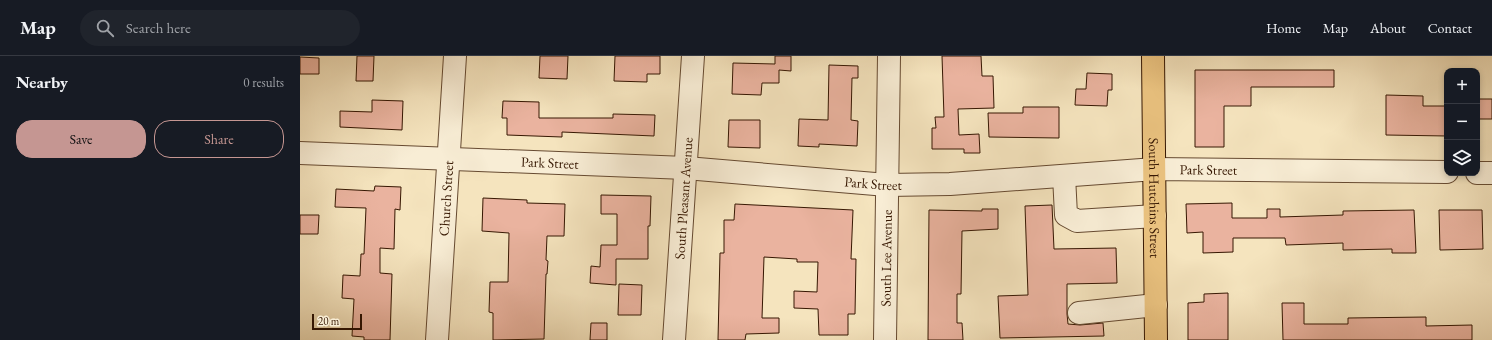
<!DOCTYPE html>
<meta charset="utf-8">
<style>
:root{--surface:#171b24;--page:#20242c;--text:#f1f3f6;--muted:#9ea1a6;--line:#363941;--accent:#c59692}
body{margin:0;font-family:"EB Garamond",serif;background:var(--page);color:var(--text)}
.controls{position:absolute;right:12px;top:12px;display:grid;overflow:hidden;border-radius:8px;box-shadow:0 2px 6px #0003}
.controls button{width:36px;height:36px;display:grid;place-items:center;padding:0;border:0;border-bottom:1px solid var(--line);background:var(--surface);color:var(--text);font:20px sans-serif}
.scale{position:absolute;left:12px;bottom:10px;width:50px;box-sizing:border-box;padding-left:4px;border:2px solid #361702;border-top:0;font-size:11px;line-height:14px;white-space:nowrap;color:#361702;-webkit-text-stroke:3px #f8edd5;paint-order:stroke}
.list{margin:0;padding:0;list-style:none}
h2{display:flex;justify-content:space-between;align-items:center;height:52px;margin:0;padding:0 16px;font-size:17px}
h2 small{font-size:13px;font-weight:400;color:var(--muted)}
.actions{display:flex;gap:8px;padding:12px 16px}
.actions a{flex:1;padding:9px 0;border:1px solid var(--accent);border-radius:16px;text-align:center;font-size:14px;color:var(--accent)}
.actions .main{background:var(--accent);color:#111}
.icon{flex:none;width:22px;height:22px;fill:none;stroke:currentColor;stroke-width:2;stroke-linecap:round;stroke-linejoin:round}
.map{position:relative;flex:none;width:1192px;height:284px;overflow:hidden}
header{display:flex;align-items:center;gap:24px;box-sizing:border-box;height:56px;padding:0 20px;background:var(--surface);border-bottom:1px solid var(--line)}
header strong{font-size:19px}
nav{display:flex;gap:22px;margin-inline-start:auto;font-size:14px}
.search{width:280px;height:36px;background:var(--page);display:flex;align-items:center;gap:10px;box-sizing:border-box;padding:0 14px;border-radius:22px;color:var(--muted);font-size:15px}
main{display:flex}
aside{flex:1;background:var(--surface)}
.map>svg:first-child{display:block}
.building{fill:#eab39f;stroke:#361702}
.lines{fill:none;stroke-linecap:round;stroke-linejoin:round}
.minor-casing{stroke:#664a31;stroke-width:24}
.major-casing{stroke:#361702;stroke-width:24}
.minor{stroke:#f8edd5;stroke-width:22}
.major{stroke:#eac27f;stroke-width:22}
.labels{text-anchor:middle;stroke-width:3;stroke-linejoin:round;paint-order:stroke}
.street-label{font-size:14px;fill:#361702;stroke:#f8edd5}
</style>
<header>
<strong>Map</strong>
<div class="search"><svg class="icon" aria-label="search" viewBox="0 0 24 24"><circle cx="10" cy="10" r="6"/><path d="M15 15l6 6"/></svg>Search here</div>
<nav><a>Home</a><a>Map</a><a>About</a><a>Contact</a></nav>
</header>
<main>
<aside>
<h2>Nearby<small>0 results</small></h2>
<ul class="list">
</ul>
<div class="actions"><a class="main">Save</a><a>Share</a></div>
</aside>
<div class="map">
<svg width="1192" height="284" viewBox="0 0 1192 284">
<rect width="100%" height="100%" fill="#f5e4be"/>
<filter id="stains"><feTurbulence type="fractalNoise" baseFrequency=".005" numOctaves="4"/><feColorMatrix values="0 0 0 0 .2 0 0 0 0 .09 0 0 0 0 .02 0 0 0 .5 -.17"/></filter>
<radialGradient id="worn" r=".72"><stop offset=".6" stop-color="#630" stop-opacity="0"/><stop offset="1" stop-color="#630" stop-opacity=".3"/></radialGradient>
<g class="building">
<path d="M57 0H74L73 25H56Z"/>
<path d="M240 0H268L267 23 239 22Z"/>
<path d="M315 0H360V18H347V26L314 25Z"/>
<path d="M475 0H491V15L479 14V27H462L461 39 432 38 433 7 475 8Z"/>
<path d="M642 0H681L682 20H693L694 52 658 53 659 79 679 78 680 97H664V93H632V72H636L635 61H644Z"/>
<path d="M0 1 19 2V18H0Z"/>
<path d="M529 9 558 10V22H552L551 64 558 65 557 90 519 88V91L498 90 499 63 528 64Z"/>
<path d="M895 14H1034V31H951V50H924V91H895Z"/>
<path d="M787 17 812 18V34H808L807 50 775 49 776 33H786Z"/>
<path d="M1086 39 1123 40V50H1147V80L1086 79Z"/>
<rect x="1177" y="43" width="15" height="20"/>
<path d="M72 44 103 45 102 74 40 71V55L72 56Z"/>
<path d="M203 45 239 46V62H313V58L355 59 354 80 262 76V81L207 79V62H202Z"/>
<path d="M723 51H759V82L689 81 688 57H723Z"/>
<path d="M429 64H460V92L428 91Z"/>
<path d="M75 130 101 131 100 154 95 153 94 193 80 192V217L92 218 90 284H64V281L52 280 54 243 42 242 43 219 60 220 61 198H64L66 152 35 151 36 133 74 135Z"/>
<path d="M301 139 351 140 350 170H348V203H316V229L290 227 291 210 300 211 301 189H317V158H301Z"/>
<path d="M183 142 227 144V147L265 148 264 180H247L246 204 248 205 247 218H246L244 283 193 284V257L189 256 190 226H208L209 177 182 175Z"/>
<path d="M932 147V162H967V153H980V161L1043 159V155L1114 154 1116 197H1092V193L1043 194V187L986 189 985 182H933V196L903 197V176L887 177 886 148Z"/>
<path d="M435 148 553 154 551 203H556L555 258H548V279H519L518 253 494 252V235L517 236 518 206H497V203L464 201 462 262H479V277L446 278 445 284H418L420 197H424V164H434Z"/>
<path d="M752 149 754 193 816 192 817 227 767 228V258L768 268 780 269 803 267 804 280 700 282 698 240 728 239 725 150Z"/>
<path d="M682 153H698V173L662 175 661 238H657V267H662L663 284H628L629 154 682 155Z"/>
<path d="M1139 154H1182L1183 193 1140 194Z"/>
<path d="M0 159H19L18 178H0Z"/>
<path d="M319 228 342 229 341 259H318Z"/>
<path d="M928 237V284H888V247L904 246V238Z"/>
<path d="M982 247H1004V268H1048V262L1126 261V270L1172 269V284H983Z"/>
<path d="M291 267H307V284H290Z"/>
</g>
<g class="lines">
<g class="minor-casing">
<g id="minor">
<path id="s1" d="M0 97 386 112 587 129 650 128 855 113 1147 116"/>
<path d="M1177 117H1192"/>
<path d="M764 120 766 159 777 165 855 160"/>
<path d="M779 257 856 249"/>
<path id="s2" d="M137 284 155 0"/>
<path id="s3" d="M374 284 393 0"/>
<path id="s4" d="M585 284 589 0"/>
</g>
</g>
<g class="major-casing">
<g id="major">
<path id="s5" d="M853 0 856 284"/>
</g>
</g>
<use href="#minor" class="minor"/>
<use href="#major" class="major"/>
</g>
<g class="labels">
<g class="street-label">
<text dy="5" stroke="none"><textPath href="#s1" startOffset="250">Park Street</textPath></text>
<text dy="5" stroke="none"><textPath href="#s1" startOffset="910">Park Street</textPath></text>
<text dy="5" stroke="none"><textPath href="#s1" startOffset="574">Park Street</textPath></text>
<text dy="5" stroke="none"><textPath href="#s2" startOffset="142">Church Street</textPath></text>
<text dy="5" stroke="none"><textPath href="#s3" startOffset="142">South Pleasant Avenue</textPath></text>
<text dy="5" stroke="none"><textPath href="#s5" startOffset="142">South Hutchins Street</textPath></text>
<text dy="5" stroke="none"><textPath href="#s4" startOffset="82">South Lee Avenue</textPath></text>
</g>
</g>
<rect width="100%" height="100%" filter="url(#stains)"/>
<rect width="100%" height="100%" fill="url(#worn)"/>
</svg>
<div class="controls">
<button>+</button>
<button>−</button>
<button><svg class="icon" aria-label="layers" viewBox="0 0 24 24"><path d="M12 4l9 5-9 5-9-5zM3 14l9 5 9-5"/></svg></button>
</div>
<div class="scale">20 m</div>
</div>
</main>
